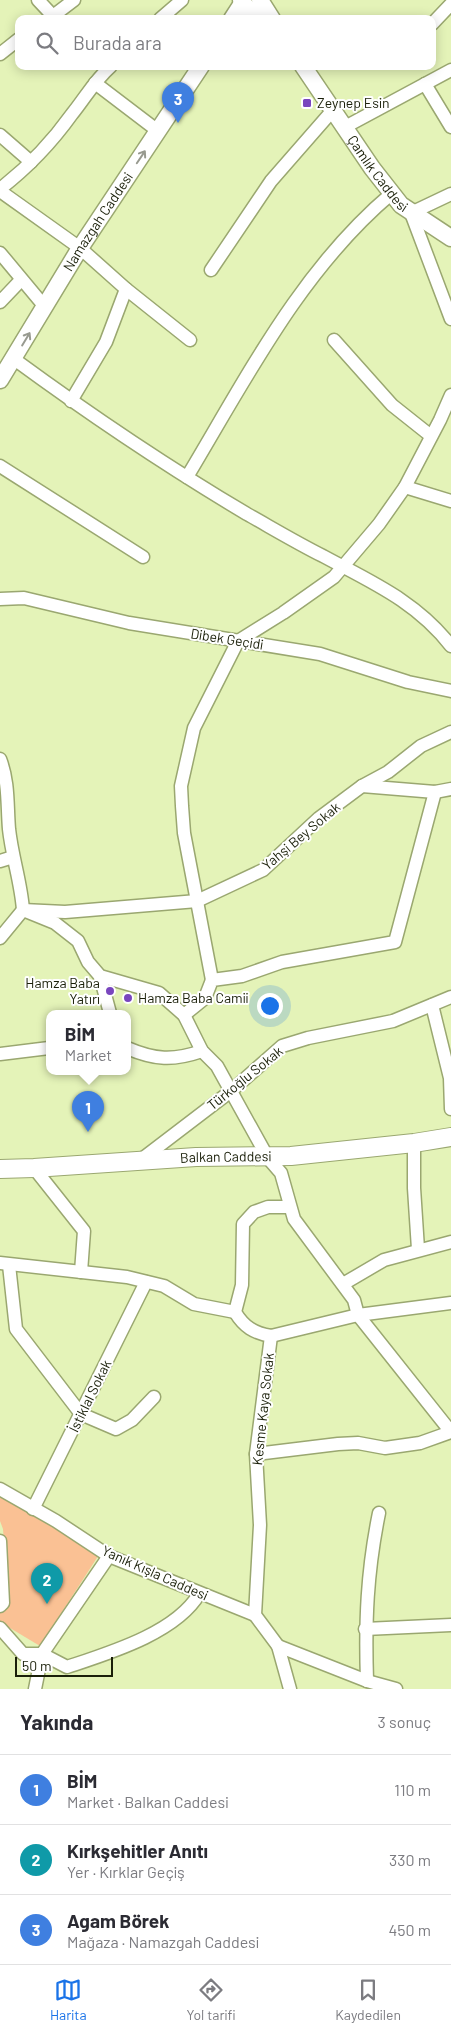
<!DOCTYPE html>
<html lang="tr">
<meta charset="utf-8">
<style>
:root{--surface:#fff;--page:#f7f7f7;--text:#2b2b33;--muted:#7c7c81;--line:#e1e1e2;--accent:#1a73e8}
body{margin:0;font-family:Barlow,sans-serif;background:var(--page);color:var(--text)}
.scale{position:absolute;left:15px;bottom:12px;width:98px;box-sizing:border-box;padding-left:5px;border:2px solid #1a1f09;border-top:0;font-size:14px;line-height:18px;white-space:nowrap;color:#1a1f09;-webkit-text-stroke:4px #fff;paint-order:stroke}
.you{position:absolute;left:269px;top:1005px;width:18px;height:18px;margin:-12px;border:4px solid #fff;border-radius:50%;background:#1a73e8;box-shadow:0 0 0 8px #1a73e833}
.badge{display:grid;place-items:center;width:32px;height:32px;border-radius:50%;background:var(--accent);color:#fff;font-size:16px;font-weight:700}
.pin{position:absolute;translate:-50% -41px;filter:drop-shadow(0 1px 2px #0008)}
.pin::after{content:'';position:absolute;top:26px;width:18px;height:15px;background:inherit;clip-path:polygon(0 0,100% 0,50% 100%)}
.popup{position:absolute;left:46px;top:1010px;width:85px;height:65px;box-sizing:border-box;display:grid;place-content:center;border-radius:10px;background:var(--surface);filter:drop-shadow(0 1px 4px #0005);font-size:16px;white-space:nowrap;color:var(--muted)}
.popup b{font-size:19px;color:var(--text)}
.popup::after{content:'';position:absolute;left:50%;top:100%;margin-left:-10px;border:10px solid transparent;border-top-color:var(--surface)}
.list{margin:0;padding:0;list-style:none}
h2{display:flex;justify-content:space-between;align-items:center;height:65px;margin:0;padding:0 20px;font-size:21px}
h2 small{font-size:16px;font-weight:400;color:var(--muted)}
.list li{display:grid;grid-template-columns:32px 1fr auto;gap:15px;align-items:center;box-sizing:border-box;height:70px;padding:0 20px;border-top:1px solid var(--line)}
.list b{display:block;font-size:19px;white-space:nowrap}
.list p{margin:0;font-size:16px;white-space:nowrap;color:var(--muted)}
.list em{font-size:16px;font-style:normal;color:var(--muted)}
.icon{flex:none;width:28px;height:28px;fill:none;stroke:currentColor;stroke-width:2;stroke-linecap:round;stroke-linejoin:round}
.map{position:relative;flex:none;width:451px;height:1689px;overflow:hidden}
.search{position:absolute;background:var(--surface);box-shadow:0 2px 12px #0003;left:15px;right:15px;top:15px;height:55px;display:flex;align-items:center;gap:12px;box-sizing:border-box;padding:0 18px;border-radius:10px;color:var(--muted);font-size:19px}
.sheet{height:275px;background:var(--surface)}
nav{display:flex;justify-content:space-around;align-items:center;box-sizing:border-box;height:70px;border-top:1px solid var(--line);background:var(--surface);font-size:14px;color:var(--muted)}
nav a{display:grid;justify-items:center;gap:2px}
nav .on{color:var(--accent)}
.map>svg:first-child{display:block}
.green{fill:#fac194}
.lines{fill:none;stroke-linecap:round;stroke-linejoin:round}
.minor-casing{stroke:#9aa770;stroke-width:15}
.tertiary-casing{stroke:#9aa770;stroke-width:19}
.secondary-casing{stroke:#9aa770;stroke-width:20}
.minor{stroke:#fff;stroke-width:12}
.tertiary{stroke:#fff;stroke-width:16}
.secondary{stroke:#fff;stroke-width:18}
.oneway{stroke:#989a90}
.poi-dot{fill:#7946be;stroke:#fff;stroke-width:2}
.labels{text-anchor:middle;stroke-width:4;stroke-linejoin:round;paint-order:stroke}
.poi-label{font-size:14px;fill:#1a1f09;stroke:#fff;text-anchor:start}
.street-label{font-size:14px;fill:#1a1f09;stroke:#fff}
</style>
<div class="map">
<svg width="451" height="1689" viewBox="0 0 451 1689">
<rect width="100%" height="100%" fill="#e4f3b8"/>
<path class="green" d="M0 1489 102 1550 40 1646 0 1622V1609L8 1597 3 1529 0 1521Z"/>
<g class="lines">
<g class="minor-casing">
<g id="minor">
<path d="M38 0 53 16"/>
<path d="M49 19 74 0"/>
<path d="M160 19 182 0"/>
<path d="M432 24 451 4"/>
<path d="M0 54 19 39"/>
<path d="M95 83 158 131"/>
<path d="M425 84 451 127"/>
<path d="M345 127 451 70"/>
<path d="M0 135 31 162"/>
<path d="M0 189C27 168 52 142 72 114 85 98 95 80 111 66"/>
<path d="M0 191 80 248 126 289 190 340"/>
<path d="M451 194 411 213 451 319"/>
<path d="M0 253 45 307"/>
<path d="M211 270 271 181 333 110"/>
<path d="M0 302 21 280"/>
<path d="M334 340 392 405 431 436"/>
<path d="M14 359C89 414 166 466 247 514 272 528 297 543 323 556 371 582 416 601 451 646"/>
<path d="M71 401 106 342 126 289"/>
<path d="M0 466 143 557"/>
<path d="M187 477C247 377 301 270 391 194"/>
<path d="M405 487 451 501"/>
<path d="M0 599 24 598 129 623 320 654 408 682 451 691"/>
<path d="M0 759C9 782 7 805 9 829 12 857 21 882 23 910L55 923 78 941 88 962 100 976 159 993 184 1015 202 1051 217 1066 268 1158 281 1173 294 1219 354 1300 358 1315 451 1432"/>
<path d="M362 786 435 792 451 789"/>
<path d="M0 861 13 857"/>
<path d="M0 938 23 910 65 912 197 901 263 870 319 818 362 786 388 772 421 746 451 732"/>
<path d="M100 976 110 1013"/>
<path d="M212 980 184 833 182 806 181 786 194 728 238 641 283 613 334 577 379 524 405 487 440 420 451 395"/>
<path d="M432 1005 450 1078 451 1109"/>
<path d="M184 1015 205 998 212 980 242 976 282 962 395 942 435 792"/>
<path d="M127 1048C155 1060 173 1061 202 1051"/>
<path d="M0 1054 49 1048"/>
<path d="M414 1143V1188L418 1249"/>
<path d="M138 1162 231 1091 282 1046 308 1038 393 1021 451 997"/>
<path d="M34 1168 84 1231 81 1272"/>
<path d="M289 1207H268L254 1212 243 1224 242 1285 235 1312C244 1327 254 1333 271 1336L256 1454 260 1525 255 1615 278 1646 290 1689"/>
<path d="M0 1263 127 1277 164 1286 194 1304 235 1312"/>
<path d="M9 1265 16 1329 81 1414 116 1429 132 1420 154 1397"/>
<path d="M343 1284 384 1260 451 1242"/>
<path d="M271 1336 358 1315 451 1303"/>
<path d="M256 1454 338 1444 358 1443 385 1448 420 1443 451 1432"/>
<path d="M0 1489 56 1521 109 1556 255 1615"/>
<path d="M33 1509 146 1282"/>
<path d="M0 1541 3 1603 0 1606"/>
<path d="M0 1628 23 1654H42L67 1667C109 1653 176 1633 199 1594"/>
<path d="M365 1629 451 1625"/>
<path d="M278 1646 367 1681 396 1689"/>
<path d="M367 1681C365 1621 367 1572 379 1513"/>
<path d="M35 1689 42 1654 109 1556"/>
</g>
</g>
<g class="tertiary-casing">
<g id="tertiary">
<path d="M241 0 256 19"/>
<path d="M260 0 272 19"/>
<path d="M232 19 243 2"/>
<path id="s1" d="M303 66 372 168 401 205 451 238"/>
<path id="s2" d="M0 380 80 248 201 66"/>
</g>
</g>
<g class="secondary-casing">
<g id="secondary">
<path id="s3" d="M0 1169 34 1168 196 1157 291 1156 414 1143 451 1137"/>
</g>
</g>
<use href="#minor" class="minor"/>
<use href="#tertiary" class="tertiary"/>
<use href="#secondary" class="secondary"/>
</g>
<defs><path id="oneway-shaft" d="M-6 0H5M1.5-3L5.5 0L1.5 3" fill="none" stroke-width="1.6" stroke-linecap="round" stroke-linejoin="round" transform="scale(1.25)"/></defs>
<g class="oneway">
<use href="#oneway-shaft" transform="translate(141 157) rotate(-56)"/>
<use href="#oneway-shaft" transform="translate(26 339) rotate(-59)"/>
</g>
<g class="poi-dot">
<rect x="302" y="98" width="10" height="10" rx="2.5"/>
<circle cx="110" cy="991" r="5"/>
<circle cx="128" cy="998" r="5"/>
</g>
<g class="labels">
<g class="poi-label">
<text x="317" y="108">Zeynep Esin</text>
<text x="100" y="988" text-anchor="end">Hamza Baba<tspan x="100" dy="16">Yatırı</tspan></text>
<text x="138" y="1003">Hamza Baba Camii</text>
</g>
<g class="street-label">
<text dy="5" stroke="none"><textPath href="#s1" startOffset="131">Çamlık Caddesi</textPath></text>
<text dy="5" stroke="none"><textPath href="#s2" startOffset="186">Namazgah Caddesi</textPath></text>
<text transform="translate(227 639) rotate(9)" y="5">Dibek Geçidi</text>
<text transform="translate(301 836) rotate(-40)" y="5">Yahşi Bey Sokak</text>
<text transform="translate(245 1078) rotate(-39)" y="5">Türkoğlu Sokak</text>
<text dy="5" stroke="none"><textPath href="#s3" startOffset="226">Balkan Caddesi</textPath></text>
<text transform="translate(90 1396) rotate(-64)" y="5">İstiklal Sokak</text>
<text transform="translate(263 1409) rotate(-84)" y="5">Kesme Kaya Sokak</text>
<text transform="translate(155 1573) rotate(24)" y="5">Yanık Kışla Caddesi</text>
</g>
</g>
</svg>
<div class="scale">50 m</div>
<div class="you"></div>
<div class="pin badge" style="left:88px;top:1132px;background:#3f7fe0">1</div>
<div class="popup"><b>BİM</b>Market</div>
<div class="pin badge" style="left:47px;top:1604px;background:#0f9aa8">2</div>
<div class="pin badge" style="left:178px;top:123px;background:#3f7fe0">3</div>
<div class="search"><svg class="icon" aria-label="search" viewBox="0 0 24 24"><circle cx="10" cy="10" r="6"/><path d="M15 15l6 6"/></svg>Burada ara</div>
</div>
<section class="sheet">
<h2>Yakında<small>3 sonuç</small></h2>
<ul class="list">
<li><span class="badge" style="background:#3f7fe0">1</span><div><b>BİM</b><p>Market · Balkan Caddesi</p></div><em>110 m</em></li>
<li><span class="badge" style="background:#0f9aa8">2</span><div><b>Kırkşehitler Anıtı</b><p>Yer · Kırklar Geçiş</p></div><em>330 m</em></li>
<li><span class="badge" style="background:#3f7fe0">3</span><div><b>Agam Börek</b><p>Mağaza · Namazgah Caddesi</p></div><em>450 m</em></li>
</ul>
</section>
<nav>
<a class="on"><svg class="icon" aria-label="map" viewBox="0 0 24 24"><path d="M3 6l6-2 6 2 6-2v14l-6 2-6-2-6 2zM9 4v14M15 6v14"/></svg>Harita</a>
<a><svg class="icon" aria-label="directions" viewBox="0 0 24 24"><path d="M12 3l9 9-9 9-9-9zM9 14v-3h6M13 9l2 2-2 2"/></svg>Yol tarifi</a>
<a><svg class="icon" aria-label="saved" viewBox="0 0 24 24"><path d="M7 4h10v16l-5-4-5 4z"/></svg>Kaydedilen</a>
</nav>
